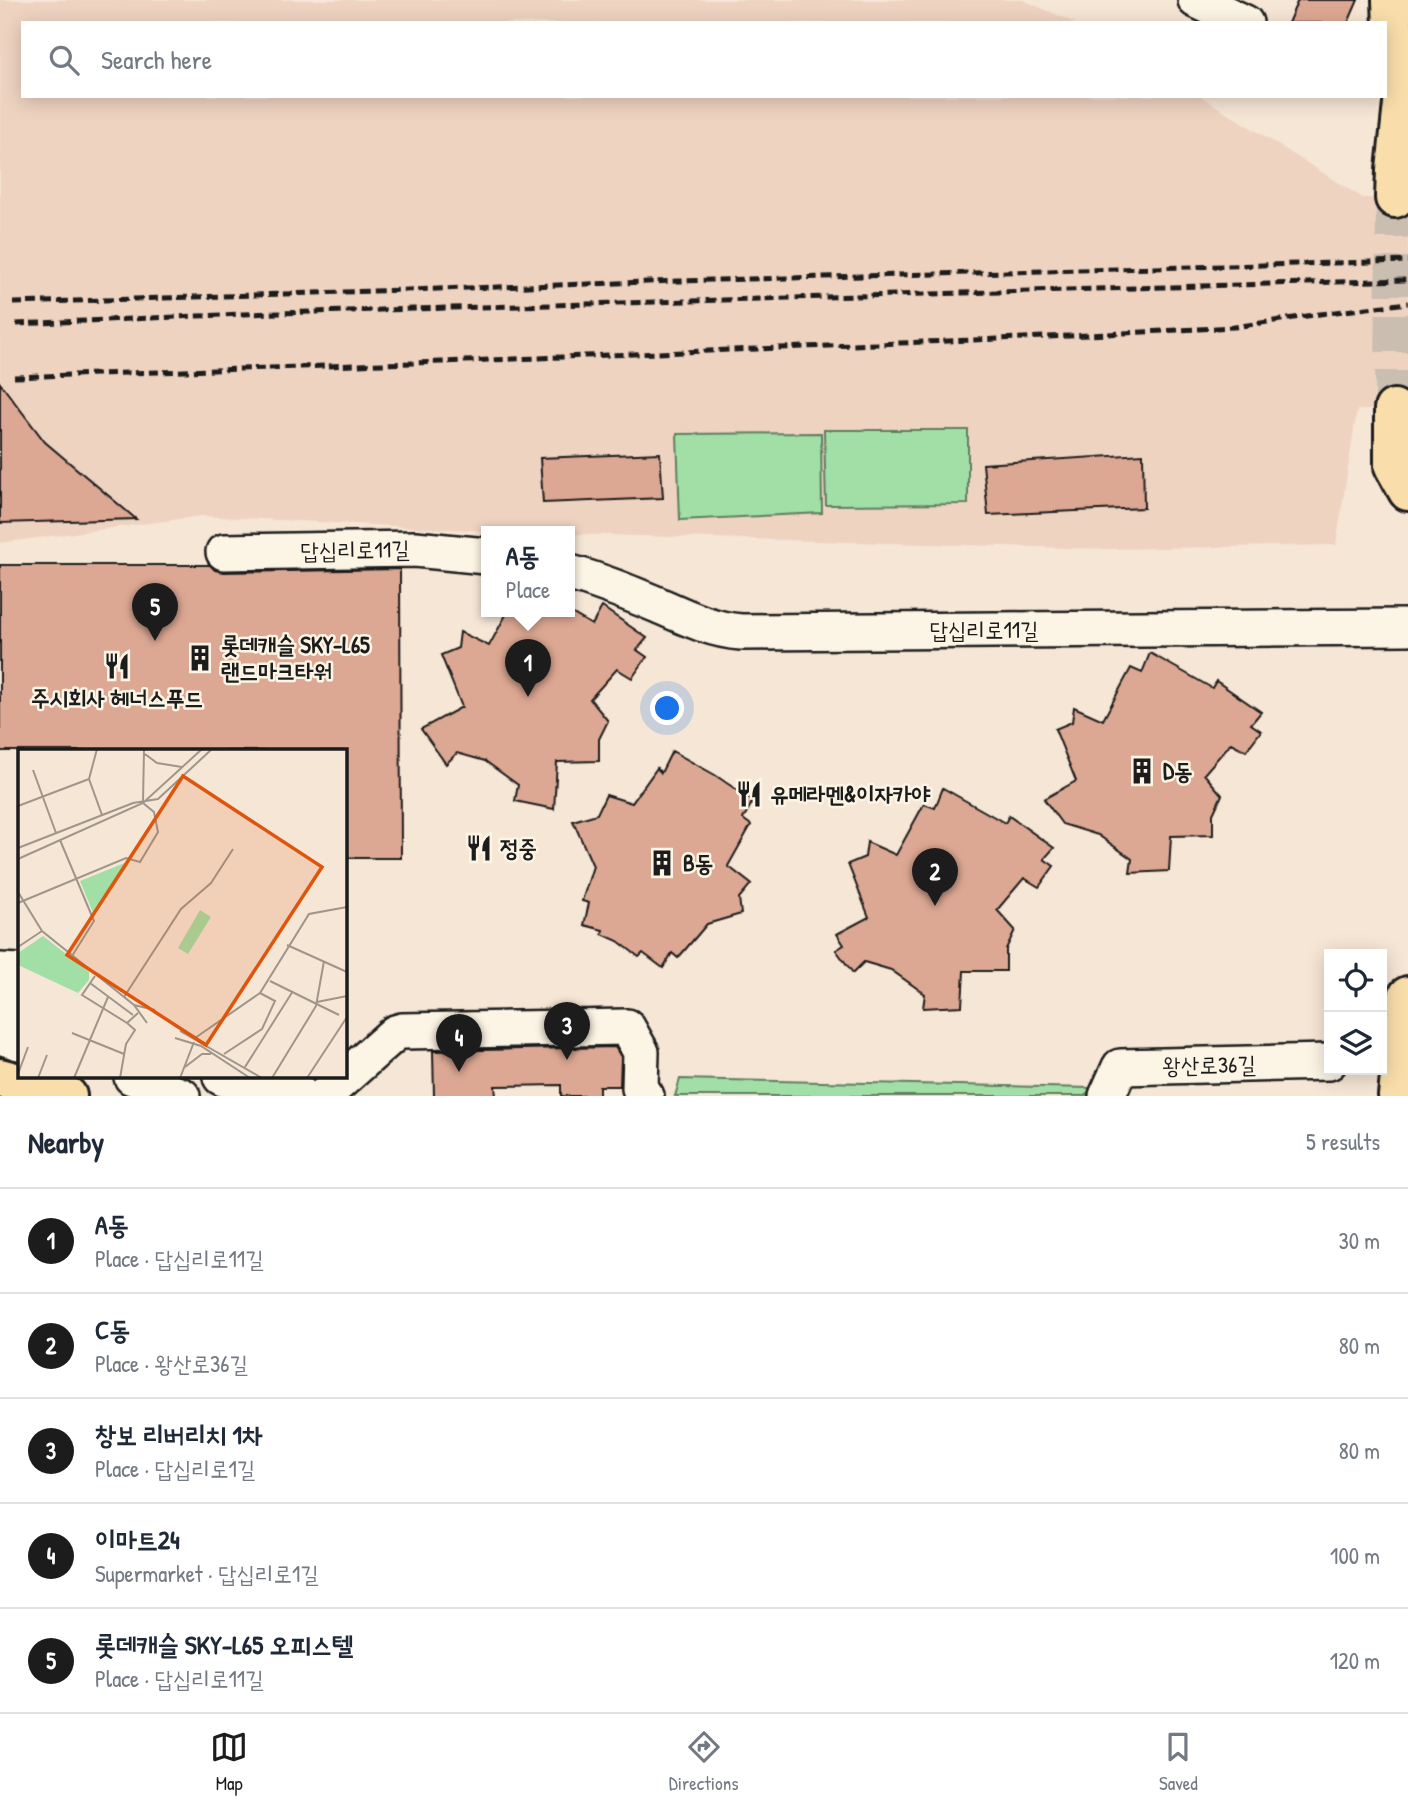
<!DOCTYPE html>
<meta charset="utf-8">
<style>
:root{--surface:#fff;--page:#f6f6f7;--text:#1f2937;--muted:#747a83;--line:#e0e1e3;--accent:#1c1c1c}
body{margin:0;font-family:"Patrick Hand","Poor Story",sans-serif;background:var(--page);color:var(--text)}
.controls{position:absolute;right:21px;bottom:21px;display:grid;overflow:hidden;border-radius:0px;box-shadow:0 4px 18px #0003}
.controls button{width:63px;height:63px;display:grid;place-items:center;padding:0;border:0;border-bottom:2px solid var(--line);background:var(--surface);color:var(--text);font:35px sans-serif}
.you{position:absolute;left:668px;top:709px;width:24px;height:24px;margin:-18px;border:5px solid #fff;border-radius:50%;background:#1a73e8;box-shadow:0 0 0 10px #1a73e833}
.badge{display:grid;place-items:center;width:46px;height:46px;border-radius:50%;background:var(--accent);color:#fff;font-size:23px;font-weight:700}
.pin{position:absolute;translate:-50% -58px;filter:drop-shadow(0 2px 4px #0008)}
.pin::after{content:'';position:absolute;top:37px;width:24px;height:21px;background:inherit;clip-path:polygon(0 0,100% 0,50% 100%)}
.popup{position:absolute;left:481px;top:526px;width:94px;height:91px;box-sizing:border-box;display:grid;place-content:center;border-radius:0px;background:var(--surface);filter:drop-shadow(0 2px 5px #0005);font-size:23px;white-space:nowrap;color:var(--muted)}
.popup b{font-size:26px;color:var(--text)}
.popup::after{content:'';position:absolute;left:50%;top:100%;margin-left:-14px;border:14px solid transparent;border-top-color:var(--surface)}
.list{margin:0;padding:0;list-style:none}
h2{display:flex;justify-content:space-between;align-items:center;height:91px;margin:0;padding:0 28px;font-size:30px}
h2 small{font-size:23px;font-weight:400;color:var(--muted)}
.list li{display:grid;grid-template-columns:46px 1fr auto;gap:21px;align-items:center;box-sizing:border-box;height:105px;padding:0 28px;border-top:2px solid var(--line)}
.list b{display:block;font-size:26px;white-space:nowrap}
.list p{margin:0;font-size:23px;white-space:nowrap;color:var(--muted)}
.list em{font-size:23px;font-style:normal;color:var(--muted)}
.icon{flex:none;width:38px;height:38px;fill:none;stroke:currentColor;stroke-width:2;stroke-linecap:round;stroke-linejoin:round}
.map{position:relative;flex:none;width:1408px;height:1096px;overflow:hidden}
.search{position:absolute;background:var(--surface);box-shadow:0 4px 18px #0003;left:21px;right:21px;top:21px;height:77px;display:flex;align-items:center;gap:18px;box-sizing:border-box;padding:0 24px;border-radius:0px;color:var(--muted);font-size:26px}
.sheet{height:616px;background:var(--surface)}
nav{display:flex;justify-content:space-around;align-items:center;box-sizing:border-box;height:98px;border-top:2px solid var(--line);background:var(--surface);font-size:19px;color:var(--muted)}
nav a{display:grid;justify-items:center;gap:4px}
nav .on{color:var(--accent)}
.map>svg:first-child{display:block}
.built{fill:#eed3c1}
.green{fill:#a2dfa6;stroke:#5f7e61;stroke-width:2}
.building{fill:#dda893;stroke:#1c1c1c;stroke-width:2}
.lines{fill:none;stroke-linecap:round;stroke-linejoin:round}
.major-tunnel{stroke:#cabeb0;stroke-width:38;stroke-dasharray:38 19;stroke-linecap:butt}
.minor-casing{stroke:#1c1c1c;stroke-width:40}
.major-casing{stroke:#1c1c1c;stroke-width:44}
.minor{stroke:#fcf5e5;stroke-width:35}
.major{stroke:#f9deab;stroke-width:38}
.rail{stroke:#1c1c1c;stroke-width:5;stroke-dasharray:10 5;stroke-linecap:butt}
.labels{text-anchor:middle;stroke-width:5;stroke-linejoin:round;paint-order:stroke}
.street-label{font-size:23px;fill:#1c1c1c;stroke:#fcf5e5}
.poi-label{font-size:23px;font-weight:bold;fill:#1c1c1c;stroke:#fcf5e5;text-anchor:start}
.inset-road{fill:none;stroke:#9f958b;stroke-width:2}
.view{fill:#de560d;fill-opacity:0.15;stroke:#de560d;stroke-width:3.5}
.inset-edge{fill:none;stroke:#1c1c1c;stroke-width:3.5}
</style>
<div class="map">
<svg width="1408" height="1096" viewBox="0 0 1408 1096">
<rect width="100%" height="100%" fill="#f6e6d5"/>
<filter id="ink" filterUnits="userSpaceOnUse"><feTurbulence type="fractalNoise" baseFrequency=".0143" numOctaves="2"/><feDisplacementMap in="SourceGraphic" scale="14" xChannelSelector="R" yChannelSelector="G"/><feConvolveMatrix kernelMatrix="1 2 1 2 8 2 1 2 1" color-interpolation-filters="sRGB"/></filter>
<g filter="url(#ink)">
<path class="built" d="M0 0H1023L1076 23H23V96H1200L1363 198H1408V409L1357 410 1336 545 1106 549 570 534V531H486L201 516 0 543Z"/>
<g class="green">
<path d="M824 430H968V504L826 505Z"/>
<path d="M821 433 822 513 680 520 677 434Z"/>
<path d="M680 1079 1091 1088 1085 1096H675Z"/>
</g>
<g class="building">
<path d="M1298 0H1358L1348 23H1288Z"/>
<path d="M0 383 45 442 136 519 0 523Z"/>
<path d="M660 453 663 498 543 503 540 458Z"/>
<path d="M1143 454 1144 508 988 515 983 464Z"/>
<path d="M0 565H210L215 570 224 572 400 569 401 858H345V751H0Z"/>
<path d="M602 607 647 638 637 650 647 657 632 678 617 669 590 699 608 721 599 739V761L557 762 554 809 515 801 518 785 485 761 457 753 446 764 421 729 462 707 441 655 458 648 460 632 489 646 508 611H568L592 625Z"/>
<path d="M1150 653 1212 688 1216 681 1261 712 1251 724 1261 731 1246 751 1231 743 1204 774 1222 795 1213 814V835L1171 836 1169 871 1130 873 1132 859 1098 835 1062 824 1044 799 1076 781 1055 729 1072 722 1074 707 1103 720 1131 668 1142 673Z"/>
<path d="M672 751 715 775 753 801 743 819 751 825 728 866 751 884 739 898 741 914 707 924 678 958 672 953 663 968 643 953 639 957 618 941 602 934 603 930 584 925 589 903 582 901 593 866 573 821 597 814 606 795 632 803 657 768 661 773Z"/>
<path d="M943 788 1005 823 1009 816 1054 848 1044 859 1054 866 1039 887 1024 878 997 910 1015 930 1006 949V971H964L962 1006 923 1008 925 994 891 970 864 962 853 973 836 950 844 945 837 934 869 917 848 864 865 857 867 842 896 855 924 804 935 808Z"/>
<path d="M615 1047 621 1057 620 1086H599V1096H561V1085L495 1086 496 1096H434L433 1051Z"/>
</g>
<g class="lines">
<path class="major-tunnel" d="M1394 409 1395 198"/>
<g class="minor-casing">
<g id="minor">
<path d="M1196 0 1245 23"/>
<path d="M224 552 415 549 486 556"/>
<path d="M570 573C600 581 629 593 658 605 685 617 712 630 741 632L1408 627"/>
<path d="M0 971 19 972"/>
<path d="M0 1003 19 1008"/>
<path d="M0 1036 19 1042"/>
<path d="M132 1077 182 1096"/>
<path d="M221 1077 261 1096"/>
<path d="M282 1077 302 1096"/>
<path d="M324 1096 395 1033 402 1031 627 1027 641 1052 640 1088 646 1096"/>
<path d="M1107 1096 1120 1067 1329 1062"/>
</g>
</g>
<g class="major-casing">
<g id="major">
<path d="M1392 0 1393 27 1408 102"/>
<path d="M1395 198 1396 170 1405 85"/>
<path d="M1394 409V466L1408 491"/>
<path d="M0 1078 67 1096"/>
<path d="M1398 1096 1408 996"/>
</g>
</g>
<use href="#minor" class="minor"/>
<use href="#major" class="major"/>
<g class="rail">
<path d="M13 303 679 281 1408 261"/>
<path d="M16 324 243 314 1408 280"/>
<path d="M14 377 441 362 1070 336 1234 327 1320 314 1408 303"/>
</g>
</g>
</g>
<defs>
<g id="building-bare" transform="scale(2.1)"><path d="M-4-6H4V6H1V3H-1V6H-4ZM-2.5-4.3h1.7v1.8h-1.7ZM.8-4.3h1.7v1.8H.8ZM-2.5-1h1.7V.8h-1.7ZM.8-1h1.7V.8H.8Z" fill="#1c1c1c" stroke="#fcf5e5" stroke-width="2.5" paint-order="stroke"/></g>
<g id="restaurant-bare" transform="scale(2.1)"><path d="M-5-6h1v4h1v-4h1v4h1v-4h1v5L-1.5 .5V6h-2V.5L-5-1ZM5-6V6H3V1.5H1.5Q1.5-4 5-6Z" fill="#1c1c1c" stroke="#fcf5e5" stroke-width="2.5" paint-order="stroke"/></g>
</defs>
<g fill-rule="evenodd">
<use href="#building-bare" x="200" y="658"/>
<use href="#restaurant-bare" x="117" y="666"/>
<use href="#building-bare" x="1142" y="771"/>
<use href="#restaurant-bare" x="749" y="794"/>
<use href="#restaurant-bare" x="479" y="848"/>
<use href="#building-bare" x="662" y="863"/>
</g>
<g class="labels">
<g class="street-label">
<text transform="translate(355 550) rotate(-1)" y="8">답십리로11길</text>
<text x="984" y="638">답십리로11길</text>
<text transform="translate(1209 1065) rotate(-1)" y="8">왕산로36길</text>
</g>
<g class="poi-label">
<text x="221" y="653">롯데캐슬 SKY-L65<tspan x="221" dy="26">랜드마크타워</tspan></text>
<text x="117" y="706" text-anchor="middle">주시회사 헤너스푸드</text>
<text x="1163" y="779">D동</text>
<text x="770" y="802">유메라멘&amp;이자카야</text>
<text x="500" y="856">정중</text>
<text x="683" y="871">B동</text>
</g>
</g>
<g transform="translate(18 749)">
<rect width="329" height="329" fill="#f6e6d5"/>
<path d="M109 113 111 115 76 166 62 132ZM182 161 193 168 170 205 160 199ZM25 187 71 223V231L60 244 0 216V204Z" fill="#a2dfa6"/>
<path class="inset-road" d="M79 0 71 30 84 66M127 5 139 14 164 18M15 21 38 84M125 53 126 0M0 57 71 30M42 91 76 172 54 207M0 99 115 54 140 50 194 0M0 110 125 54 184 0M0 143 24 182 116 256 129 274M0 154 108 109 122 113 140 83 136 63 125 54M269 196 329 223M0 198 24 182M77 227 64 246 109 274M252 232 321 266M72 234 115 266M106 248 163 160 193 134 215 100M299 253 329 247M116 256 137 261M162 282 244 329M54 284 106 305M157 289 183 297 232 329M177 289 242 244 291 165 329 158M206 305 244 280 257 252 242 244M167 318 184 305H193M227 318 275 242M0 325 10 298M20 329 29 306M56 329 90 248M102 329 108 295 117 281 109 274 120 264M162 329 176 293M254 329 298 257 306 212M289 329 329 268"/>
<path class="view" d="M165 27 304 118 188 296 49 206Z"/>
<rect width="329" height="329" class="inset-edge"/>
</g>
</svg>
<div class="controls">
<button><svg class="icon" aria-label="locate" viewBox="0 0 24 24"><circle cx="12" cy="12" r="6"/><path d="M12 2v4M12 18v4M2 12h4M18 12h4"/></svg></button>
<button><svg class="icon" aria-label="layers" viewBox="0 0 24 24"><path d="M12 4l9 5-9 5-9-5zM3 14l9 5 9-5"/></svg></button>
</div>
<div class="you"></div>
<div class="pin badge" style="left:528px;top:697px">1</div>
<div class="popup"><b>A동</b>Place</div>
<div class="pin badge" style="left:935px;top:906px">2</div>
<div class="pin badge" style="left:567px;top:1060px">3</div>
<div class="pin badge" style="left:459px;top:1072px">4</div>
<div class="pin badge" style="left:155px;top:641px">5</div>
<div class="search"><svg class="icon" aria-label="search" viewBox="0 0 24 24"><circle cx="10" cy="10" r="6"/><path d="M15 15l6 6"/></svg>Search here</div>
</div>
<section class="sheet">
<h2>Nearby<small>5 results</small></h2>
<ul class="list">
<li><span class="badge">1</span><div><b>A동</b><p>Place · 답십리로11길</p></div><em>30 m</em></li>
<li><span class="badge">2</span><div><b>C동</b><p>Place · 왕산로36길</p></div><em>80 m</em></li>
<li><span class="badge">3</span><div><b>창보 리버리치 1차</b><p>Place · 답십리로1길</p></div><em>80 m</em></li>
<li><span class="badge">4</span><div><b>이마트24</b><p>Supermarket · 답십리로1길</p></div><em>100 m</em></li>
<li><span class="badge">5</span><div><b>롯데캐슬 SKY-L65 오피스텔</b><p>Place · 답십리로11길</p></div><em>120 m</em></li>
</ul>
</section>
<nav>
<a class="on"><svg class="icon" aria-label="map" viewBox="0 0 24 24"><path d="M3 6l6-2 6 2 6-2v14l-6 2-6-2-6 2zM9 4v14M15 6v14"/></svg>Map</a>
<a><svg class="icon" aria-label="directions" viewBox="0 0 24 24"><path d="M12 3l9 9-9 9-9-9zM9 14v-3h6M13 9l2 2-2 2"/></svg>Directions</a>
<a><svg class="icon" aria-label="saved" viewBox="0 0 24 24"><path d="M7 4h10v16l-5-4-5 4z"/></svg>Saved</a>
</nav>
